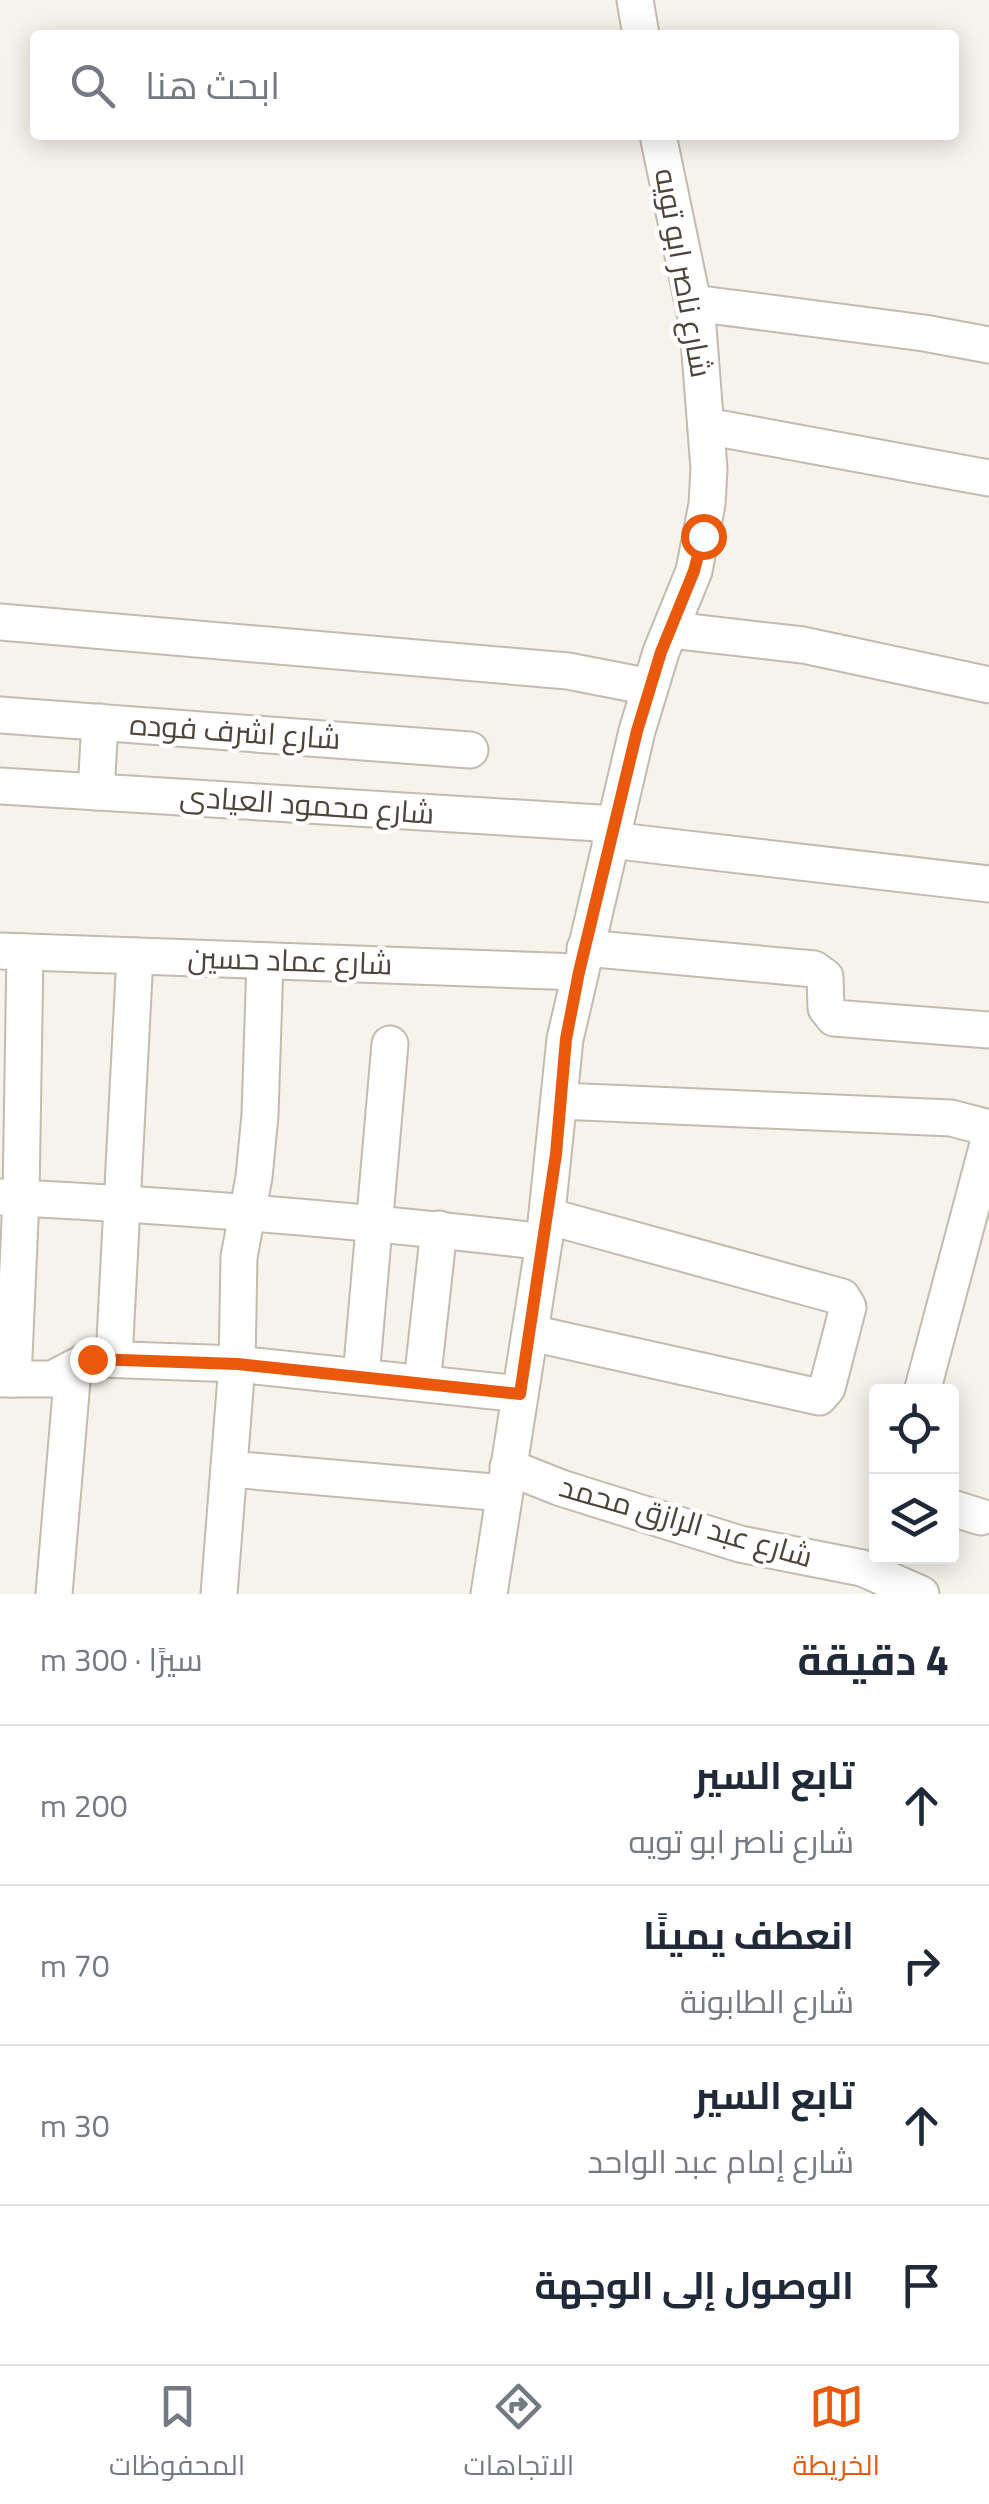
<!DOCTYPE html>
<html lang="ar">
<meta charset="utf-8">
<style>
:root{--surface:#fff;--page:#f2f2f3;--text:#1f2937;--muted:#747a83;--line:#e0e1e3;--accent:#ea580c}
body{margin:0;font-family:"Titillium Web",Cairo,sans-serif;background:var(--page);color:var(--text);direction:rtl}
.controls{position:absolute;right:30px;bottom:30px;display:grid;overflow:hidden;border-radius:10px;box-shadow:0 5px 25px #0003}
.controls button{width:90px;height:90px;display:grid;place-items:center;padding:0;border:0;border-bottom:2px solid var(--line);background:var(--surface);color:var(--text);font:50px sans-serif}
.stop{position:absolute;width:30px;height:30px;margin:-22px;border:8px solid #ea580c;border-radius:50%;background:#fff}
.stop.end{background:#ea580c;border-color:#fff;box-shadow:0 2px 10px #0008}
.list{margin:0;padding:0;list-style:none}
h2{display:flex;justify-content:space-between;align-items:center;height:130px;margin:0;padding:0 40px;font-size:42px}
h2 small{font-size:32px;font-weight:400;color:var(--muted)}
.list li{display:grid;grid-template-columns:65px 1fr auto;gap:30px;align-items:center;box-sizing:border-box;height:160px;padding:0 40px;border-top:2px solid var(--line)}
.list b{display:block;font-size:38px;white-space:nowrap}
.list p{margin:0;font-size:32px;white-space:nowrap;color:var(--muted)}
.list em{font-size:32px;font-style:normal;color:var(--muted)}
.icon{flex:none;width:55px;height:55px;fill:none;stroke:currentColor;stroke-width:2;stroke-linecap:round;stroke-linejoin:round}
.map{position:relative;flex:none;width:989px;height:1594px;overflow:hidden;direction:ltr}
.search{position:absolute;background:var(--surface);box-shadow:0 5px 25px #0003;left:30px;right:30px;top:30px;height:110px;display:flex;align-items:center;gap:25px;box-sizing:border-box;padding:0 35px;border-radius:10px;color:var(--muted);font-size:38px}
.sheet{height:770px;background:var(--surface)}
nav{display:flex;justify-content:space-around;align-items:center;box-sizing:border-box;height:140px;border-top:2px solid var(--line);background:var(--surface);font-size:28px;color:var(--muted)}
nav a{display:grid;justify-items:center;gap:5px}
nav .on{color:var(--accent)}
.map>svg:first-child{display:block}
.lines{fill:none;stroke-linecap:round;stroke-linejoin:round}
.minor-casing{stroke:#c2bbae;stroke-width:39}
.minor{stroke:#fff;stroke-width:35}
.route{stroke:#ea580c;stroke-width:12}
.labels{text-anchor:middle;stroke-width:9;stroke-linejoin:round;paint-order:stroke}
.street-label{font-size:30px;fill:#4b4439;stroke:#fff}
</style>
<div class="map">
<svg width="989" height="1594" viewBox="0 0 989 1594">
<rect width="100%" height="100%" fill="#f6f3ec"/>
<g class="lines">
<g class="minor-casing">
<g id="minor">
<path d="M635 0 641 35"/>
<path d="M693 303 924 333 989 345"/>
<path d="M706 426 989 478"/>
<path d="M0 622 568 671 650 687"/>
<path d="M671 630 803 645 989 685"/>
<path d="M0 715 470 750"/>
<path d="M0 786 615 824"/>
<path d="M96 792 100 722"/>
<path d="M610 840 989 884"/>
<path d="M585 948 814 969 825 977 826 1008 834 1018 989 1030"/>
<path d="M0 951 579 972"/>
<path d="M560 1101 951 1118 989 1128"/>
<path d="M0 1197C182 1206 363 1220 544 1242"/>
<path d="M531 1333 819 1397 827 1388 848 1307 842 1297 547 1216"/>
<path d="M114 1359 135 956"/>
<path d="M361 1377 390 1044"/>
<path d="M0 1379H52L85 1362 100 1359 237 1364 520 1394"/>
<path d="M13 1379 21 1198 25 952"/>
<path d="M422 1383 439 1229"/>
<path d="M922 1392 989 1140"/>
<path d="M508 1467 561 1488 740 1544 862 1568 921 1594"/>
<path d="M230 1469 504 1493"/>
<path d="M952 1508 981 1517"/>
<path d="M54 1594 73 1369"/>
<path d="M219 1594 237 1364 239 1257 254 1177 260 1115 265 961"/>
<path d="M489 1594 544 1242 565 1039 637 731 661 652 694 571 707 504 709 469 698 327 658 135"/>
</g>
</g>
<use href="#minor" class="minor"/>
</g>
<g class="lines">
<path class="route" d="M92 1359 238 1364 520 1394 556 1154 566 1039 579 972 637 731 661 652 694 571 703 536"/>
</g>
<g class="labels">
<g class="street-label">
<text transform="translate(683 273) rotate(80)" y="10">شارع ناصر ابو تويه</text>
<text transform="translate(235 732) rotate(4)" y="10">شارع اشرف فوده</text>
<text transform="translate(307 805) rotate(4)" y="10">شارع محمود العيادى</text>
<text transform="translate(290 961) rotate(2)" y="10">شارع عماد حسين</text>
<text transform="translate(686 1522) rotate(16)" y="10">شارع عبد الرازق محمد</text>
</g>
</g>
</svg>
<div class="controls">
<button><svg class="icon" aria-label="locate" viewBox="0 0 24 24"><circle cx="12" cy="12" r="6"/><path d="M12 2v4M12 18v4M2 12h4M18 12h4"/></svg></button>
<button><svg class="icon" aria-label="layers" viewBox="0 0 24 24"><path d="M12 4l9 5-9 5-9-5zM3 14l9 5 9-5"/></svg></button>
</div>
<div class="stop" style="left:703px;top:536px"></div>
<div class="stop end" style="left:92px;top:1359px"></div>
<div class="search"><svg class="icon" aria-label="search" viewBox="0 0 24 24"><circle cx="10" cy="10" r="6"/><path d="M15 15l6 6"/></svg>ابحث هنا</div>
</div>
<section class="sheet">
<h2>4 دقيقة<small>سيرًا · 300 m</small></h2>
<ul class="list">
<li><svg class="icon" aria-label="ahead" viewBox="0 0 24 24"><path d="M12 20V5M6 11l6-6 6 6"/></svg><div><b>تابع السير</b><p>شارع ناصر ابو تويه</p></div><em>200 m</em></li>
<li><svg class="icon" aria-label="right" viewBox="0 0 24 24"><path d="M7 20v-9h11M14 6l5 5-5 5"/></svg><div><b>انعطف يمينًا</b><p>شارع الطابونة</p></div><em>70 m</em></li>
<li><svg class="icon" aria-label="ahead" viewBox="0 0 24 24"><path d="M12 20V5M6 11l6-6 6 6"/></svg><div><b>تابع السير</b><p>شارع إمام عبد الواحد</p></div><em>30 m</em></li>
<li><svg class="icon" aria-label="arrive" viewBox="0 0 24 24"><path d="M6 21V4h12l-3 4 3 4H6"/></svg><div><b>الوصول إلى الوجهة</b></div></li>
</ul>
</section>
<nav>
<a class="on"><svg class="icon" aria-label="map" viewBox="0 0 24 24"><path d="M3 6l6-2 6 2 6-2v14l-6 2-6-2-6 2zM9 4v14M15 6v14"/></svg>الخريطة</a>
<a><svg class="icon" aria-label="directions" viewBox="0 0 24 24"><path d="M12 3l9 9-9 9-9-9zM9 14v-3h6M13 9l2 2-2 2"/></svg>الاتجاهات</a>
<a><svg class="icon" aria-label="saved" viewBox="0 0 24 24"><path d="M7 4h10v16l-5-4-5 4z"/></svg>المحفوظات</a>
</nav>
